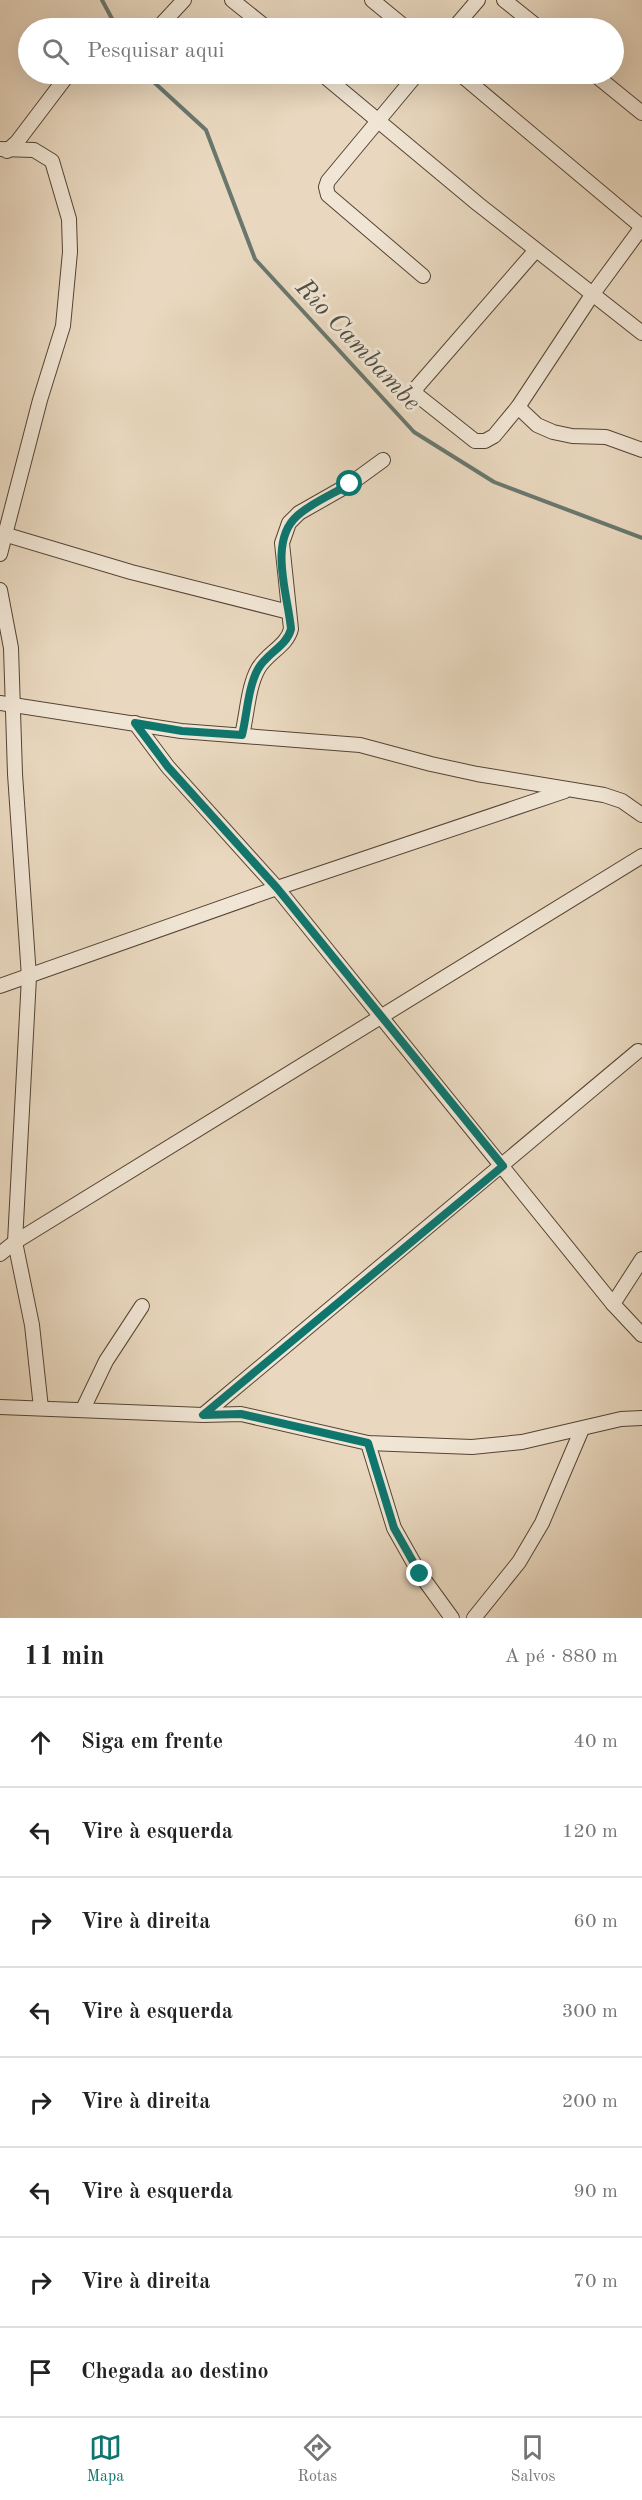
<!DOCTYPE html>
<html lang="pt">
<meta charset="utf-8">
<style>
:root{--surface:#fff;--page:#f6f6f6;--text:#222;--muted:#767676;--line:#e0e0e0;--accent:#0f766e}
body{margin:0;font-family:"Old Standard TT",serif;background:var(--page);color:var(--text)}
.stop{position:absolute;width:18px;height:18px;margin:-14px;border:4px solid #0f766e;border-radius:50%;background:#fff}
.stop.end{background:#0f766e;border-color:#fff;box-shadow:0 2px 6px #0008}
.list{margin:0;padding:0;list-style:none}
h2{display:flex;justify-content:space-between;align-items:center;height:78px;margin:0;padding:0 24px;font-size:26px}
h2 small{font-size:20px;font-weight:400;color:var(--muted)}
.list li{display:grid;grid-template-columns:39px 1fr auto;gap:18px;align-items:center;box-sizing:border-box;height:90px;padding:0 24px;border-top:2px solid var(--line)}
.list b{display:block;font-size:22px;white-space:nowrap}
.list em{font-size:20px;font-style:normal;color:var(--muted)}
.icon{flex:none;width:33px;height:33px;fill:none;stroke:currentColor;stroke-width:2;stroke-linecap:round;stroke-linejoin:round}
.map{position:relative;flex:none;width:642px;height:1618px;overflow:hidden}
.search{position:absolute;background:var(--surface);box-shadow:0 6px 24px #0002;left:18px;right:18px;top:18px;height:66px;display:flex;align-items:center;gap:15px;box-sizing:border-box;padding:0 21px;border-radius:33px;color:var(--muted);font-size:22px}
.sheet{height:798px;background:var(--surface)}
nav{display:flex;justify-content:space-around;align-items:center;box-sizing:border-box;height:84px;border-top:2px solid var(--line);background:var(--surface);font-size:16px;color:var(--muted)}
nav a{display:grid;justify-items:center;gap:3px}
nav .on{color:var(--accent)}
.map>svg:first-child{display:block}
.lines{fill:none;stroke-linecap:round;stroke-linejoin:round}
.stream{stroke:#69776e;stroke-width:4}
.minor-casing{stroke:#554435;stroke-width:16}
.minor{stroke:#f1e6d5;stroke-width:14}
.route{stroke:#0f766e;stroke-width:8}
.labels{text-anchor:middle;stroke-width:6;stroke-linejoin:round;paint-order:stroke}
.water-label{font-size:26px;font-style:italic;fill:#4c4d43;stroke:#f1e6d5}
</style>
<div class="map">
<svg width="642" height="1618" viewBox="0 0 642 1618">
<rect width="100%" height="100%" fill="#e9d8bf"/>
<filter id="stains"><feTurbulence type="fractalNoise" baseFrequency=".00333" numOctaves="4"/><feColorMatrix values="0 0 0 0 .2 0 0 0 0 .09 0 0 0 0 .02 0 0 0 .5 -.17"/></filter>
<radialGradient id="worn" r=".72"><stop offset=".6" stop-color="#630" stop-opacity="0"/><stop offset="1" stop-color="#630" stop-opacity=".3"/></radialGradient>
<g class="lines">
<g class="stream">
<path d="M102 0 117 28"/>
<path d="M145 74 206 130 255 259 414 432 494 482 642 538"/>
</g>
<g class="minor-casing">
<g id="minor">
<path d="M232 0 267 28"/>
<path d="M372 0 406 28"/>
<path d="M504 0 539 28"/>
<path d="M158 28 184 0"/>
<path d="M454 28 478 0"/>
<path d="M322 74 478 204 642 333"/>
<path d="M417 74 328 181 326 187 328 195 423 276"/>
<path d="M460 74 642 227"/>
<path d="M594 74 642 113"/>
<path d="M0 149 34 150 52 161 69 219 70 252 63 326 40 400 0 554"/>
<path d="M7 151 17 142 67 76"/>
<path d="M536 250 416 388 417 395 475 441H485L494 436 518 407 592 295 642 227"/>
<path d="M518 407 537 425 553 432 572 436 606 437 642 450"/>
<path d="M0 533 131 572 289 612"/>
<path d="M0 590 11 648 15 774 29 977 15 1242 32 1325 41 1408"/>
<path d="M0 703 181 731 360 745 431 764 477 774 604 795 622 801 642 815"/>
<path d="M135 723 168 767 277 888 613 1304 642 1335"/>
<path d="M242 735C247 715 248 687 258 669 267 653 287 646 291 629L282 543 289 523 299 513 350 484 383 460"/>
<path d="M0 986 277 888 565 791"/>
<path d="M0 1254 15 1242 642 856"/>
<path d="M613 1304 642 1259"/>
<path d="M0 1407 203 1415 241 1414 368 1443 472 1447 522 1442 621 1419 642 1418"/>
<path d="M83 1409 106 1361 142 1306"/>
<path d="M203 1415 638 1051"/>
<path d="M368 1443 394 1528 420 1574 452 1618"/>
<path d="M474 1618 519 1562 542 1523 582 1429"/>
</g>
</g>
<use href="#minor" class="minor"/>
</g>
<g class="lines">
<path class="route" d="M350 484C333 494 311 503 297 516 268 542 288 595 291 629 287 646 267 653 258 669 248 687 247 715 242 735L182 731 135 723 168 767 277 888 503 1166 203 1415 241 1414 368 1443 394 1528 420 1574"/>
</g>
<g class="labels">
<g class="water-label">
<text transform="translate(359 344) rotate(47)" y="9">Rio Cambambe</text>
</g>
</g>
<rect width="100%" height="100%" filter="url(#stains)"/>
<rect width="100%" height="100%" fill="url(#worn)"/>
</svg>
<div class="stop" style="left:350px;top:484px"></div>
<div class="stop end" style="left:420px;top:1574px"></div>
<div class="search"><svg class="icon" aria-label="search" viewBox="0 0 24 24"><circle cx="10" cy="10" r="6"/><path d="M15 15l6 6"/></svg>Pesquisar aqui</div>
</div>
<section class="sheet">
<h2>11 min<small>A pé · 880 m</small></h2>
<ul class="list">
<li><svg class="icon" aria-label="ahead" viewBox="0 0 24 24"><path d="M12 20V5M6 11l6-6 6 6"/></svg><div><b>Siga em frente</b></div><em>40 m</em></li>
<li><svg class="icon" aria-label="left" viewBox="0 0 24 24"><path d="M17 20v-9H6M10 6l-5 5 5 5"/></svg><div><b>Vire à esquerda</b></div><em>120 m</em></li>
<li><svg class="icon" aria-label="right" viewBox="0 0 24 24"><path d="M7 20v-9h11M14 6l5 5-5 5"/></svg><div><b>Vire à direita</b></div><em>60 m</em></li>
<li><svg class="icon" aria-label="left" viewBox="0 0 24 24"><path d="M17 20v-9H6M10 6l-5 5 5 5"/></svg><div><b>Vire à esquerda</b></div><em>300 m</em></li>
<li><svg class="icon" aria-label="right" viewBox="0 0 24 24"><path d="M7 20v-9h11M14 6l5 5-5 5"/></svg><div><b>Vire à direita</b></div><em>200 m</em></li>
<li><svg class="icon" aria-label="left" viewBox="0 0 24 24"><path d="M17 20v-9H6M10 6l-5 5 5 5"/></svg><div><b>Vire à esquerda</b></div><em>90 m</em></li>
<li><svg class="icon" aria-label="right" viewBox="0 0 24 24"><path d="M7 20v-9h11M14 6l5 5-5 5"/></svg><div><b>Vire à direita</b></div><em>70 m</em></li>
<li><svg class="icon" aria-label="arrive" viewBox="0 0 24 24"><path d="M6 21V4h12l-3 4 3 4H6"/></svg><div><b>Chegada ao destino</b></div></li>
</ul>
</section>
<nav>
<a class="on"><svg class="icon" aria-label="map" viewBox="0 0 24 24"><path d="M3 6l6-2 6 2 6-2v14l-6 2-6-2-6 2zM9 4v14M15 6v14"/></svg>Mapa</a>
<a><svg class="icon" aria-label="directions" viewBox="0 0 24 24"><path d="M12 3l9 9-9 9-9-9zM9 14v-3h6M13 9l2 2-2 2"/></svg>Rotas</a>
<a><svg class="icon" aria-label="saved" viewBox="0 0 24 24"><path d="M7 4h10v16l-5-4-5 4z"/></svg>Salvos</a>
</nav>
